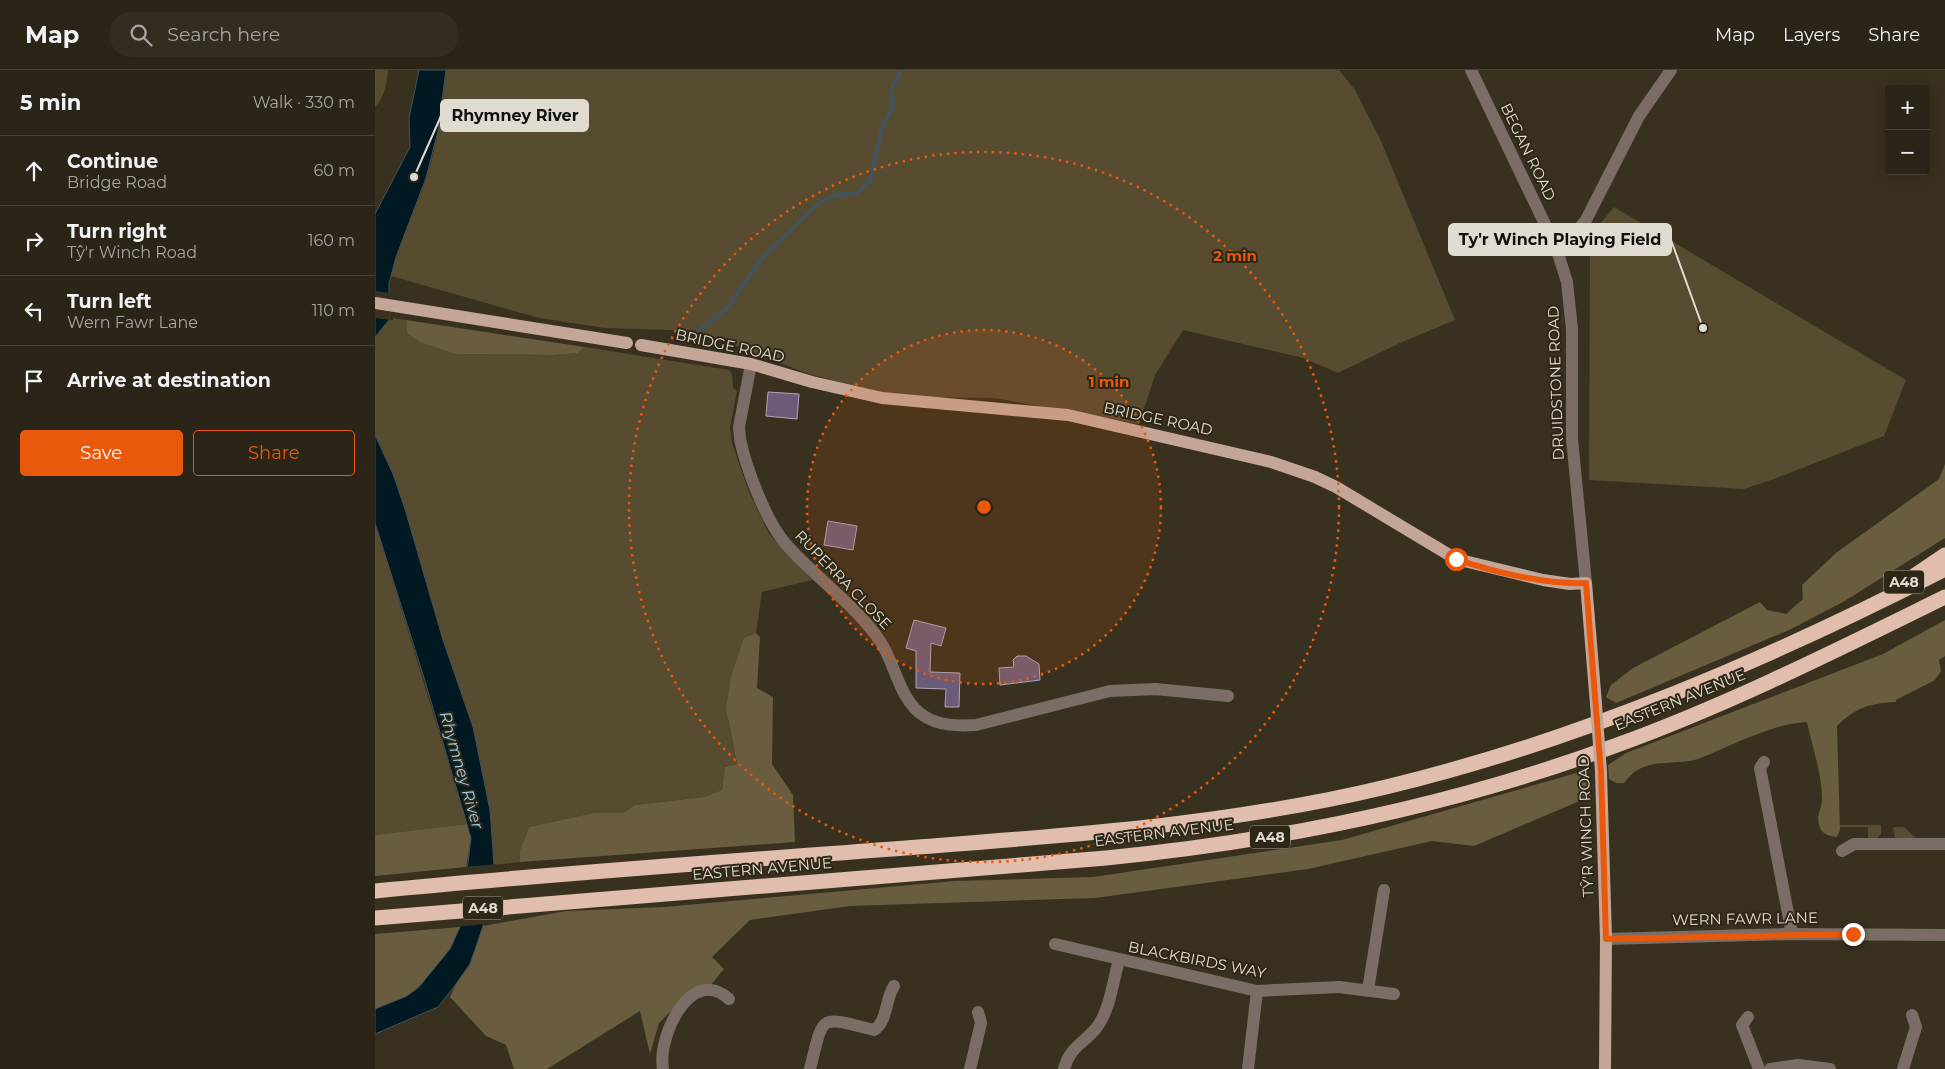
<!DOCTYPE html>
<meta charset="utf-8">
<style>
:root{--surface:#2b2517;--page:#332d20;--text:#f1f3f6;--muted:#a6a5a1;--line:#474236;--accent:#ea580c}
body{margin:0;font-family:Montserrat,sans-serif;background:var(--page);color:var(--text)}
.controls{position:absolute;right:15px;top:15px;display:grid;overflow:hidden;border-radius:5px;box-shadow:0 2px 12px #0003}
.controls button{width:45px;height:45px;display:grid;place-items:center;padding:0;border:0;border-bottom:1px solid var(--line);background:var(--surface);color:var(--text);font:25px sans-serif}
.stop{position:absolute;width:15px;height:15px;margin:-11px;border:4px solid #ea580c;border-radius:50%;background:#fff}
.stop.end{background:#ea580c;border-color:#fff;box-shadow:0 1px 5px #0008}
.list{margin:0;padding:0;list-style:none}
h2{display:flex;justify-content:space-between;align-items:center;height:65px;margin:0;padding:0 20px;font-size:21px}
h2 small{font-size:16px;font-weight:400;color:var(--muted)}
.list li{display:grid;grid-template-columns:32px 1fr auto;gap:15px;align-items:center;box-sizing:border-box;height:70px;padding:0 20px;border-top:1px solid var(--line)}
.list b{display:block;font-size:19px;white-space:nowrap}
.list p{margin:0;font-size:16px;white-space:nowrap;color:var(--muted)}
.list em{font-size:16px;font-style:normal;color:var(--muted)}
.actions{display:flex;gap:10px;padding:15px 20px}
.actions a{flex:1;padding:11px 0;border:1px solid var(--accent);border-radius:5px;text-align:center;font-size:18px;color:var(--accent)}
.actions .main{background:var(--accent);color:#fff}
.icon{flex:none;width:28px;height:28px;fill:none;stroke:currentColor;stroke-width:2;stroke-linecap:round;stroke-linejoin:round}
.map{position:relative;flex:none;width:1570px;height:999px;overflow:hidden}
header{display:flex;align-items:center;gap:30px;box-sizing:border-box;height:70px;padding:0 25px;background:var(--surface);border-bottom:1px solid var(--line)}
header strong{font-size:24px}
nav{display:flex;gap:28px;margin-inline-start:auto;font-size:18px}
.search{width:350px;height:45px;background:var(--page);display:flex;align-items:center;gap:12px;box-sizing:border-box;padding:0 18px;border-radius:28px;color:var(--muted);font-size:19px}
main{display:flex}
aside{flex:1;background:var(--surface)}
.map>svg:first-child{display:block}
.green{fill:#574b30}
.forest{fill:#6a5c3f}
.water{fill:#011923;stroke:#445357}
.pier{fill:#39311f}
.lines{fill:none;stroke-linecap:round;stroke-linejoin:round}
.stream{stroke:#445357;stroke-width:4.5}
.building{fill:#6a5c78;stroke:#aea4b8}
.minor{stroke:#7b6d66;stroke-width:12}
.major{stroke:#c4a699;stroke-width:12}
.highway{stroke:#e0bdac;stroke-width:15}
.major-bridge{stroke:#c4a699;stroke-width:12}
.route{stroke:#ea580c;stroke-width:6}
.ring{fill:none;stroke:#e8590c;stroke-width:2.5;stroke-dasharray:2.5 5}
.labels{text-anchor:middle;stroke-width:4;stroke-linejoin:round;paint-order:stroke}
.shield{fill:#2f2716;stroke:#aba598;stroke-width:1}
.shield-label{font-size:14px;font-weight:bold;fill:#e0dbd0}
.street-label{font-size:15px;fill:#e0dbd0;stroke:#2f2716}
.water-label{font-size:16px;font-style:italic;fill:#92d3f0;stroke:#2f2716}
.centre{fill:#e8590c;stroke:#2f2716;stroke-width:2.5}
.ring-label{font-size:15px;text-anchor:middle;font-weight:bold;fill:#e8590c;stroke:#2f2716;stroke-width:4;stroke-linejoin:round;paint-order:stroke}
.leader{fill:none;stroke:#e0dbd0;stroke-width:2}
.callout-dot{fill:#e0dbd0;stroke:#2f2716;stroke-width:2}
.callout{fill:#e0dbd0;stroke:#e0dbd0;stroke-width:2}
.callout-label{font-size:16px;text-anchor:middle;font-weight:bold;fill:#111}
</style>
<header>
<strong>Map</strong>
<div class="search"><svg class="icon" aria-label="search" viewBox="0 0 24 24"><circle cx="10" cy="10" r="6"/><path d="M15 15l6 6"/></svg>Search here</div>
<nav><a>Map</a><a>Layers</a><a>Share</a></nav>
</header>
<main>
<aside>
<h2>5 min<small>Walk · 330 m</small></h2>
<ul class="list">
<li><svg class="icon" aria-label="ahead" viewBox="0 0 24 24"><path d="M12 20V5M6 11l6-6 6 6"/></svg><div><b>Continue</b><p>Bridge Road</p></div><em>60 m</em></li>
<li><svg class="icon" aria-label="right" viewBox="0 0 24 24"><path d="M7 20v-9h11M14 6l5 5-5 5"/></svg><div><b>Turn right</b><p>Tŷ'r Winch Road</p></div><em>160 m</em></li>
<li><svg class="icon" aria-label="left" viewBox="0 0 24 24"><path d="M17 20v-9H6M10 6l-5 5 5 5"/></svg><div><b>Turn left</b><p>Wern Fawr Lane</p></div><em>110 m</em></li>
<li><svg class="icon" aria-label="arrive" viewBox="0 0 24 24"><path d="M6 21V4h12l-3 4 3 4H6"/></svg><div><b>Arrive at destination</b></div></li>
</ul>
<div class="actions"><a class="main">Save</a><a>Share</a></div>
</aside>
<div class="map">
<svg width="1570" height="999" viewBox="0 0 1570 999">
<rect width="100%" height="100%" fill="#39311f"/>
<g class="green">
<path d="M0 0H13C12 12 9 29 0 37Z"/>
<path d="M71 0H964L980 20 1006 71 1080 250 1025 273 963 303 928 288 808 260 780 305 764 354 619 328 546 327 495 321 431 303 323 261 230 258 164 248 16 206C24 172 40 142 51 109 63 74 67 36 71 0Z"/>
<path d="M1239 137 1531 310 1509 366 1399 409 1369 419 1214 410 1215 183 1219 161Z"/>
<path d="M19 248 31 250 32 263 80 284 178 285 203 283 210 277 354 300 357 304 358 318 362 321 355 358 357 373 374 422 394 464 437 510 387 522 381 563 369 569 353 651 362 694 350 697 347 720 329 727 260 735 248 743H218L154 757 145 780V792L119 795 115 740 98 657 68 570 30 439 18 404 0 365V267L14 250H18Z"/>
<path d="M0 453 92 754 0 765Z"/>
<path d="M1464 755H1506V764L1502 768H1493V757H1464Z"/>
<path d="M1520 757H1529L1541 768H1520L1518 758Z"/>
</g>
<g class="forest">
<path d="M31 250 210 277 203 283 178 285 80 284 45 272 32 263Z"/>
<path d="M1570 394V468L1468 532 1414 560 1241 633 1231 627 1236 615 1258 598 1385 532 1392 540 1411 544 1428 529 1427 515 1461 483 1564 409Z"/>
<path d="M1570 550V586L1564 590 1566 601 1560 610 1521 630V632C1495 633 1480 638 1462 656L1465 760 1462 767C1454 766 1446 764 1444 755 1441 745 1447 738 1447 729 1447 703 1437 677 1432 652 1395 654 1357 676 1323 689 1296 697 1269 685 1249 713H1241L1234 709 1233 695 1251 683 1508 584Z"/>
<path d="M381 563 385 567 382 618 398 627 397 694 418 725 420 772 145 792V780L154 757 218 743H248L260 735 329 727 347 720 350 697 362 694 351 639 356 607 369 568Z"/>
<path d="M1212 700 1216 712V726L1099 776 1057 771 933 799 720 828 475 836 375 850 337 887 349 899 335 916 313 924 284 953 275 984 265 941 172 999H139L131 975 111 966 75 927 108 856 191 841 289 837 580 811 718 807 967 770Z"/>
<path d="M92 754 96 768 91 797 0 806V765Z"/>
<path d="M85 857C77 880 53 912 33 925 23 932 11 936 0 939V864Z"/>
</g>
<g class="water">
<path d="M44 0H71L63 61 51 108 21 187 14 214V250L0 267V144L35 77 34 48Z"/>
<path d="M0 365 18 404 30 439 68 570 98 657 115 740 119 795 108 856 95 894 78 918 63 937 0 964V939L32 926 44 917 75 879 85 857 96 768 50 611 0 453Z"/>
</g>
<g class="pier">
<path d="M0 221 17 223 14 250 0 248Z"/>
<path d="M121 794 111 854 82 857 89 797Z"/>
</g>
<g class="lines">
<path class="stream" d="M323 261 351 239 388 187 445 132 461 125 482 123 495 110 507 57 518 36 516 18 524 6 525 0"/>
</g>
<g class="building">
<path d="M393 322 424 324 422 349 391 346Z"/>
<path d="M453 451 482 456 478 480 449 475Z"/>
<path d="M539 550 571 558 566 576 556 573 555 602 585 603 584 637H570L571 619 541 618V581L531 578Z"/>
<path d="M642 586H651L664 594 665 610 625 615 624 598 639 597 638 590Z"/>
</g>
<g class="lines">
<g class="minor">
<path d="M1096 0 1181 177 1192 212 1197 259V369L1211 513"/>
<path d="M1181 177 1195 169 1211 150 1264 46 1296 0"/>
<path d="M376 294 364 357 365 369C371 398 391 451 410 473 439 507 480 534 505 571 521 595 524 630 549 646 564 656 583 656 601 655L735 621 780 619 853 626"/>
<path d="M1389 692 1385 698 1417 864"/>
<path d="M1467 781 1479 774H1570"/>
<path d="M1231 869 1417 864 1570 865"/>
<path d="M680 874 882 921 964 917 1019 924"/>
<path d="M993 920 1009 820"/>
<path d="M1373 947 1367 955 1384 999"/>
<path d="M288 999C282 967 316 894 354 929"/>
<path d="M435 999C449 943 443 946 499 960 513 951 510 929 519 916"/>
<path d="M595 999 606 953 603 942"/>
<path d="M689 999C695 976 709 974 722 957 735 940 738 911 744 890"/>
<path d="M873 999 882 921"/>
<path d="M1395 999 1423 995 1455 999"/>
<path d="M1528 999 1541 957 1537 945"/>
</g>
<g class="major">
<path d="M0 233 252 273"/>
<path d="M266 275 376 294 437 312 507 328 693 345 896 392 940 407 961 417 1081 489 1168 510 1195 514 1211 513 1221 634"/>
<path d="M1226 702 1231 869 1230 999"/>
</g>
<g class="highway">
<path d="M1539 506 1570 485"/>
<path d="M0 821C181 803 362 791 543 777 700 765 857 754 1011 717 1206 670 1392 590 1570 499"/>
<path d="M0 848 731 788C906 771 1077 736 1242 675 1355 634 1462 580 1570 527"/>
</g>
<path class="major-bridge" d="M1221 634 1226 702"/>
</g>
<g class="lines">
<path class="route" d="M1081 489C1118 502 1173 515 1211 513L1226 702 1231 869 1478 864"/>
</g>
<circle cx="609" cy="437" r="177" fill="#e8590c" fill-opacity=".12"/>
<g class="ring">
<circle cx="609" cy="437" r="177"/>
<circle cx="609" cy="437" r="355"/>
</g>
<g class="labels">
<g class="shield">
<rect x="1509" y="500.5" width="40" height="23" rx="4"/>
<rect x="875" y="755.5" width="40" height="23" rx="4"/>
<rect x="88" y="826.5" width="40" height="23" rx="4"/>
</g>
<g class="shield-label">
<text x="1529" y="517">A48</text>
<text x="895" y="772">A48</text>
<text x="108" y="843">A48</text>
</g>
<g class="street-label">
<text transform="translate(1153 82) rotate(64)" y="5">BEGAN ROAD</text>
<text transform="translate(355 276) rotate(12)" y="5">BRIDGE ROAD</text>
<text transform="translate(1181 313) rotate(-92)" y="5">DRUIDSTONE ROAD</text>
<text transform="translate(783 349) rotate(12)" y="5">BRIDGE ROAD</text>
<text transform="translate(468 510) rotate(46)" y="5">RUPERRA CLOSE</text>
<text transform="translate(1305 630) rotate(-22)" y="5">EASTERN AVENUE</text>
<text transform="translate(1211 756) rotate(-92)" y="5">TŶ'R WINCH ROAD</text>
<text transform="translate(789 763) rotate(-7)" y="5">EASTERN AVENUE</text>
<text transform="translate(387 799) rotate(-5)" y="5">EASTERN AVENUE</text>
<text transform="translate(1370 849) rotate(-1)" y="5">WERN FAWR LANE</text>
<text transform="translate(822 890) rotate(11)" y="5">BLACKBIRDS WAY</text>
</g>
<g class="water-label">
<text transform="translate(87 700) rotate(74)" y="6">Rhymney River</text>
</g>
</g>
<circle cx="609" cy="437" r="8" class="centre"/>
<g class="ring-label">
<text x="860" y="191">2 min</text>
<text x="734" y="317">1 min</text>
</g>
<path class="leader" d="M39 107L66 46M1328 258L1296 170"/>
<g class="callout-dot">
<circle cx="39" cy="107" r="5"/>
<circle cx="1328" cy="258" r="5"/>
</g>
<g class="callout">
<rect x="66" y="30" width="147" height="31" rx="5"/>
<rect x="1074" y="154" width="222" height="31" rx="5"/>
</g>
<g class="callout-label">
<text x="140" y="51">Rhymney River</text>
<text x="1185" y="175">Ty'r Winch Playing Field</text>
</g>
</svg>
<div class="controls">
<button>+</button>
<button>−</button>
</div>
<div class="stop" style="left:1081px;top:489px"></div>
<div class="stop end" style="left:1478px;top:864px"></div>
</div>
</main>
